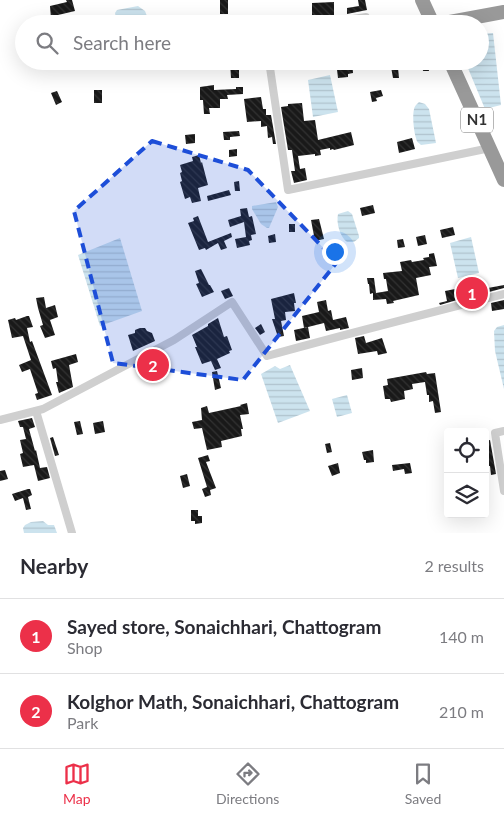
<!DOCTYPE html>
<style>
:root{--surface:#fff;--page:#f7f7f7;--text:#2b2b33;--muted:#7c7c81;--line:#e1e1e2;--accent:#ec3049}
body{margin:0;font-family:Lato,sans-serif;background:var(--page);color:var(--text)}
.controls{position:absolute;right:15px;bottom:15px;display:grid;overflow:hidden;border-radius:5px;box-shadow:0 5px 20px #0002}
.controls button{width:45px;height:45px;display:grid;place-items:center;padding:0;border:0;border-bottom:1px solid var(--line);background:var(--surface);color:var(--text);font:25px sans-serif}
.you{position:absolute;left:334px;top:251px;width:18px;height:18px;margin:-12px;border:4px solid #fff;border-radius:50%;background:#1a73e8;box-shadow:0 0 0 8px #1a73e833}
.badge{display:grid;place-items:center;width:32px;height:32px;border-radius:50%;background:var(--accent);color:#fff;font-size:16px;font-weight:700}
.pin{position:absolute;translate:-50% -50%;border:2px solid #fff;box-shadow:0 1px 5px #0006}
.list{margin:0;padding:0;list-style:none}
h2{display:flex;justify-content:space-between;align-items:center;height:65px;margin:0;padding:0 20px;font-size:21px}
h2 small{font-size:16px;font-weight:400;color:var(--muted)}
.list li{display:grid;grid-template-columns:32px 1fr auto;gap:15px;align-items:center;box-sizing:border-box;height:75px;padding:0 20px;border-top:1px solid var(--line)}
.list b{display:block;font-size:19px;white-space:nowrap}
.list p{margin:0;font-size:16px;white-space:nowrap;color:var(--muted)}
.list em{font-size:16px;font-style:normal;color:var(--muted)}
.icon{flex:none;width:28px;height:28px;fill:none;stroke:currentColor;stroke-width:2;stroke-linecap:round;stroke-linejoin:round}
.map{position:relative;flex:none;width:504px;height:533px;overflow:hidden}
.search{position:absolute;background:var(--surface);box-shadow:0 5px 20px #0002;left:15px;right:15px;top:15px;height:55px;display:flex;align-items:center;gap:12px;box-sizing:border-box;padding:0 18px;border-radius:28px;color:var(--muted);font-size:19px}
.sheet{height:215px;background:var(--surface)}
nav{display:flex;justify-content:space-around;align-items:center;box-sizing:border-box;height:70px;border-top:1px solid var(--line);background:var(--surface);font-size:14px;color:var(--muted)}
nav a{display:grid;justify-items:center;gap:2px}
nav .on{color:var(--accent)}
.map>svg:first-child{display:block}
.water{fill:url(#water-rules)}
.building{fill:url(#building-back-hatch)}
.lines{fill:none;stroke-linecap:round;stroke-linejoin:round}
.street{stroke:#cfcfcf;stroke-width:8}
.highway{stroke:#999;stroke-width:14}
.marked{fill:#1d4ed8;fill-opacity:0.2;stroke:#1d4ed8;stroke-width:4;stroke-dasharray:10 6;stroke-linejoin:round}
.labels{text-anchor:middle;stroke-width:5;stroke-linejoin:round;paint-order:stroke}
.shield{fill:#fff;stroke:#707070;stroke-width:1}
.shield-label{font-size:15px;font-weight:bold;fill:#323232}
</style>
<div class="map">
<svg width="504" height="533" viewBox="0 0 504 533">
<defs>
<pattern id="water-rules" width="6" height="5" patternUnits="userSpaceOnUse" patternTransform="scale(1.25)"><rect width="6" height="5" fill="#cce3ee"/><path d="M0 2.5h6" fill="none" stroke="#b0c3cd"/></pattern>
<pattern id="building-back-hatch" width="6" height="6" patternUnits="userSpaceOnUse" patternTransform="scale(1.25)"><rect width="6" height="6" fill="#191919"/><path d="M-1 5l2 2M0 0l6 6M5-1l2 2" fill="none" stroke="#323232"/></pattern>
</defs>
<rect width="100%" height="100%" fill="#fff"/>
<g class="water">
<path d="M138 6 145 11 150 24H117L115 13 117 10Z"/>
<path d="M493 33 501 105 485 109 465 61H480V34Z"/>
<path d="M330 75 338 112 313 117 308 80Z"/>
<path d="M419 102 425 104 429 109 436 143 421 145C418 142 417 143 416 138 414 132 411 110 416 105 417 104 418 103 419 102Z"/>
<path d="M276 202 278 207 269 228H267L261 224 252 209V206Z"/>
<path d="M348 211 352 214 359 236V238L354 242H347C340 237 336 223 338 214Z"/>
<path d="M471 237 479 273 458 278 450 243Z"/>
<path d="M120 238 142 311 100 326 78 255Z"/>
<path d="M504 325V389L495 351 494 331 497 327Z"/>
<path d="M290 365 310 411 278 423 261 374 275 366 280 369Z"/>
<path d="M347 395 352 413 337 417 332 399Z"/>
<path d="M43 521 48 525H54L57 533H24L23 528 25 525 31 522Z"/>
</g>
<g class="building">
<path d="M66 0H72L75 11 58 15V18L51 19 50 6 67 2Z"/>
<rect x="220" y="0" width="8" height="14"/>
<path d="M358 0H365L367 10 347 14V8L359 6Z"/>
<path d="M334 2V16H312V3Z"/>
<path d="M393 18 394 24H377L376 21Z"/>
<path d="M336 61H352L353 73 348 74V77L338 78Z"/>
<path d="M390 61H407V66L398 68 399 78H393Z"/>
<path d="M422 61H427L429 71H423Z"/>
<path d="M230 63H239V78H231Z"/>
<path d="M214 85V90L236 89V87H243V94L227 95 228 99H220V108H209L210 114H204L203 100H200V87Z"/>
<rect x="94" y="90" width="8" height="13"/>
<path d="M381 90 383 96 376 98 377 101 372 102 370 92Z"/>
<path d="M57 91 62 102 56 105 51 93Z"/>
<path d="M261 97 263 109H266V115H271L276 144H273L272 137 268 138 267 126 261 127V121L247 122 244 99Z"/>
<path d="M302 103 304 121 315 120 318 140 351 132 354 145 334 150 333 149 330 150V148L320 150 321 155 315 156V154L298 156 300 169 305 168 307 180 294 183 291 171H295L292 150H288L281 107 288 106V104Z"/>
<path d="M239 131 240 136 230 137V140H224L223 132Z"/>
<path d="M195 134V143L186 144 185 135Z"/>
<path d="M412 138 415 149 399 153 397 142Z"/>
<path d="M237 149V156L229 157V150Z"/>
<path d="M199 155 201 163 202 162 208 185 198 188 201 201 192 203 190 197 185 199 180 182 182 181 180 173 182 172 180 165 193 161 192 157Z"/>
<path d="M239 181 240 191H235L234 182Z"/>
<path d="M229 190 231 195 208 201 207 196Z"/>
<path d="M373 205 375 213 362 216 360 208Z"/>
<path d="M247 208 249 217 252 216 256 234 251 235 252 240 249 241 250 245 237 248 235 239 246 237 244 222 230 227 228 220 241 216 240 209Z"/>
<path d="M198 216 208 242 231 233 232 237 224 241 227 248 221 250 218 243 206 250 205 248 199 250 188 223 194 221 193 218Z"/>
<path d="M319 219 324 239 315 241 311 220Z"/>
<rect x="289" y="224" width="6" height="8"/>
<path d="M453 227 455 235 442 238 440 230Z"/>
<path d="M275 234 276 242 269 243 268 236Z"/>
<path d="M425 235 427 244 418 246 416 237Z"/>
<path d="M403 239 405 247 398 248 397 240Z"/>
<path d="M434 253 437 266 429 267 431 275 416 278 419 295 393 301 394 303 387 304 386 299 373 300V293L370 294 369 284H368L367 278H374L376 293 388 291 386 279H384L383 273 402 271 400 262 411 260 412 262 424 260 423 258 429 257V254Z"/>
<path d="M201 269 209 285H210L214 292 202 297 196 284 199 283 195 271Z"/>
<path d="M504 285V288L489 292 488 288Z"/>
<path d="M229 288 233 296 225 299 221 291Z"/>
<path d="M465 288 467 295 456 298 457 300 440 305 439 303 447 301 445 291 455 289V291Z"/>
<path d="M476 289 477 295 468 297 467 291Z"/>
<path d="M294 293 296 303H294L295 311 285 312 286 320 281 321 284 336 278 337 272 319H275L271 299Z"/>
<path d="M44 297 46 308 55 305 58 317 50 320 55 335 45 338 40 326 43 325 38 308 36 298Z"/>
<path d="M326 300 328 311 331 310 333 320 346 317 349 328 340 330V328L326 331 324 323 304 328 302 316 319 312 317 302Z"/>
<path d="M504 300V309L492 311 491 303Z"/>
<path d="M27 316H29L33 327 27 328 30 342 32 341 52 395 37 400 35 394 38 393 30 369 22 372 19 365 31 360 23 336 12 338 8 320 15 318 16 320Z"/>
<path d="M218 318 224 337 227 336 232 350 229 351 230 353 217 359 221 368 215 370 211 361 202 364 195 347H197L192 335 208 326V324Z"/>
<path d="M261 324 265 332 260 335 255 328Z"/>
<path d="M308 327 310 338 296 341 294 330Z"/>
<path d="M140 328H145L147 331 152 333 155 341 133 351 128 335 135 333V330Z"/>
<path d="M364 336 366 343 382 338 387 353 378 355 377 351 358 354 355 338Z"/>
<path d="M76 354 78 362 69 365 73 387 59 393 56 382H58L56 368 53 369 51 361Z"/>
<path d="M362 368 363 378 352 380 351 370Z"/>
<path d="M217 371 221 388 215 390 212 372Z"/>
<path d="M426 372 427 374 435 373 441 412 435 413 433 401 429 402V395H427L425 382 412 384 413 389 404 391 405 399 391 402 390 399H385L383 386 388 385 387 379Z"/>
<path d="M247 403 249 414 240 415 243 429H241L242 436 221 441 222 447 207 450 202 428 194 429 192 422 202 420 201 408 207 406 209 413 241 406 240 405Z"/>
<path d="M32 418 35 427 29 429 35 451 36 450 40 468 47 467 50 478 38 481 34 465 23 467 20 454 23 453 20 440 26 439 23 427H20L18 421Z"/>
<path d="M80 421 83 434 77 435 74 422Z"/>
<path d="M103 421 105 432 95 434 93 423Z"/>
<path d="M53 437 59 455 55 456 50 438Z"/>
<path d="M490 440 496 474 491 475 490 466H488L485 455V441Z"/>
<path d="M330 443 332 452 327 453 325 444Z"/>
<path d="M373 450 374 462 366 463V460H364L362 452Z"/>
<path d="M208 455 210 461 206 462 216 488 210 490 211 495 205 497 202 489 207 487 198 458Z"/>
<path d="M338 463 340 473 332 476 328 466Z"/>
<path d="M410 463 412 473 405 474 404 469 393 471 392 465Z"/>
<path d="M5 470 8 479 0 481V471Z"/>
<path d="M187 474 190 486 183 488 180 476Z"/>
<path d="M28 489H30L32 495 28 497 31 509 26 510 23 498 15 501 12 494Z"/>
<path d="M191 510H198V516H202V523L195 524V521H191Z"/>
</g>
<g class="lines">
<g class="street">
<path d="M310 24V22L340 21 366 17 369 24"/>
<path d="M269 61 288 190 490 148"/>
<path d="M36 411 72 533"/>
<path d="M0 420 43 409 174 340 232 302 267 356C346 334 425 314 504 294"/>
<path d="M504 431 495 433 504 491"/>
</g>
<g class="highway">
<path d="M422 0 433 24"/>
<path d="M439 24 504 12"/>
<path d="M450 61 504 180"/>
</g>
</g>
<path class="marked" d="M152 141 248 170 337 262 243 380 113 363 74 211Z"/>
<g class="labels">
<rect class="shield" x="461" y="107.5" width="32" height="25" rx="4"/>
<g class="shield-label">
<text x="477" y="125">N1</text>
</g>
</g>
</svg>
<div class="controls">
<button><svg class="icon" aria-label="locate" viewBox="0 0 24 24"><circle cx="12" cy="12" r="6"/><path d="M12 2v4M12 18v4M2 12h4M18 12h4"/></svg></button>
<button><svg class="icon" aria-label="layers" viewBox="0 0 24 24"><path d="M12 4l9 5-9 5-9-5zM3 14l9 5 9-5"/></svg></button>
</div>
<div class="you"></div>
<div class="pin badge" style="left:472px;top:293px">1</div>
<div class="pin badge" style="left:153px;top:365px">2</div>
<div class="search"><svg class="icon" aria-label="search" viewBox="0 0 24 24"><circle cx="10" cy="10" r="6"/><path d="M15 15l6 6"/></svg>Search here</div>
</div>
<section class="sheet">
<h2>Nearby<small>2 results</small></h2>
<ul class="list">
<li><span class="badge">1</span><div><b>Sayed store, Sonaichhari, Chattogram</b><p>Shop</p></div><em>140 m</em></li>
<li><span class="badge">2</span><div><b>Kolghor Math, Sonaichhari, Chattogram</b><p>Park</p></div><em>210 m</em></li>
</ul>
</section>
<nav>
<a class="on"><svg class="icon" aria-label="map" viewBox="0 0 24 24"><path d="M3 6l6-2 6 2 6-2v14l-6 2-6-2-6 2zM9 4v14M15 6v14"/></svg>Map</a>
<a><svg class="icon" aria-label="directions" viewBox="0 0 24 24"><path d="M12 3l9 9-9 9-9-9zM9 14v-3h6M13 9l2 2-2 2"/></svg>Directions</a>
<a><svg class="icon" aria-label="saved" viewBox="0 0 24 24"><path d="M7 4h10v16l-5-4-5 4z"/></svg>Saved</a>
</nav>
